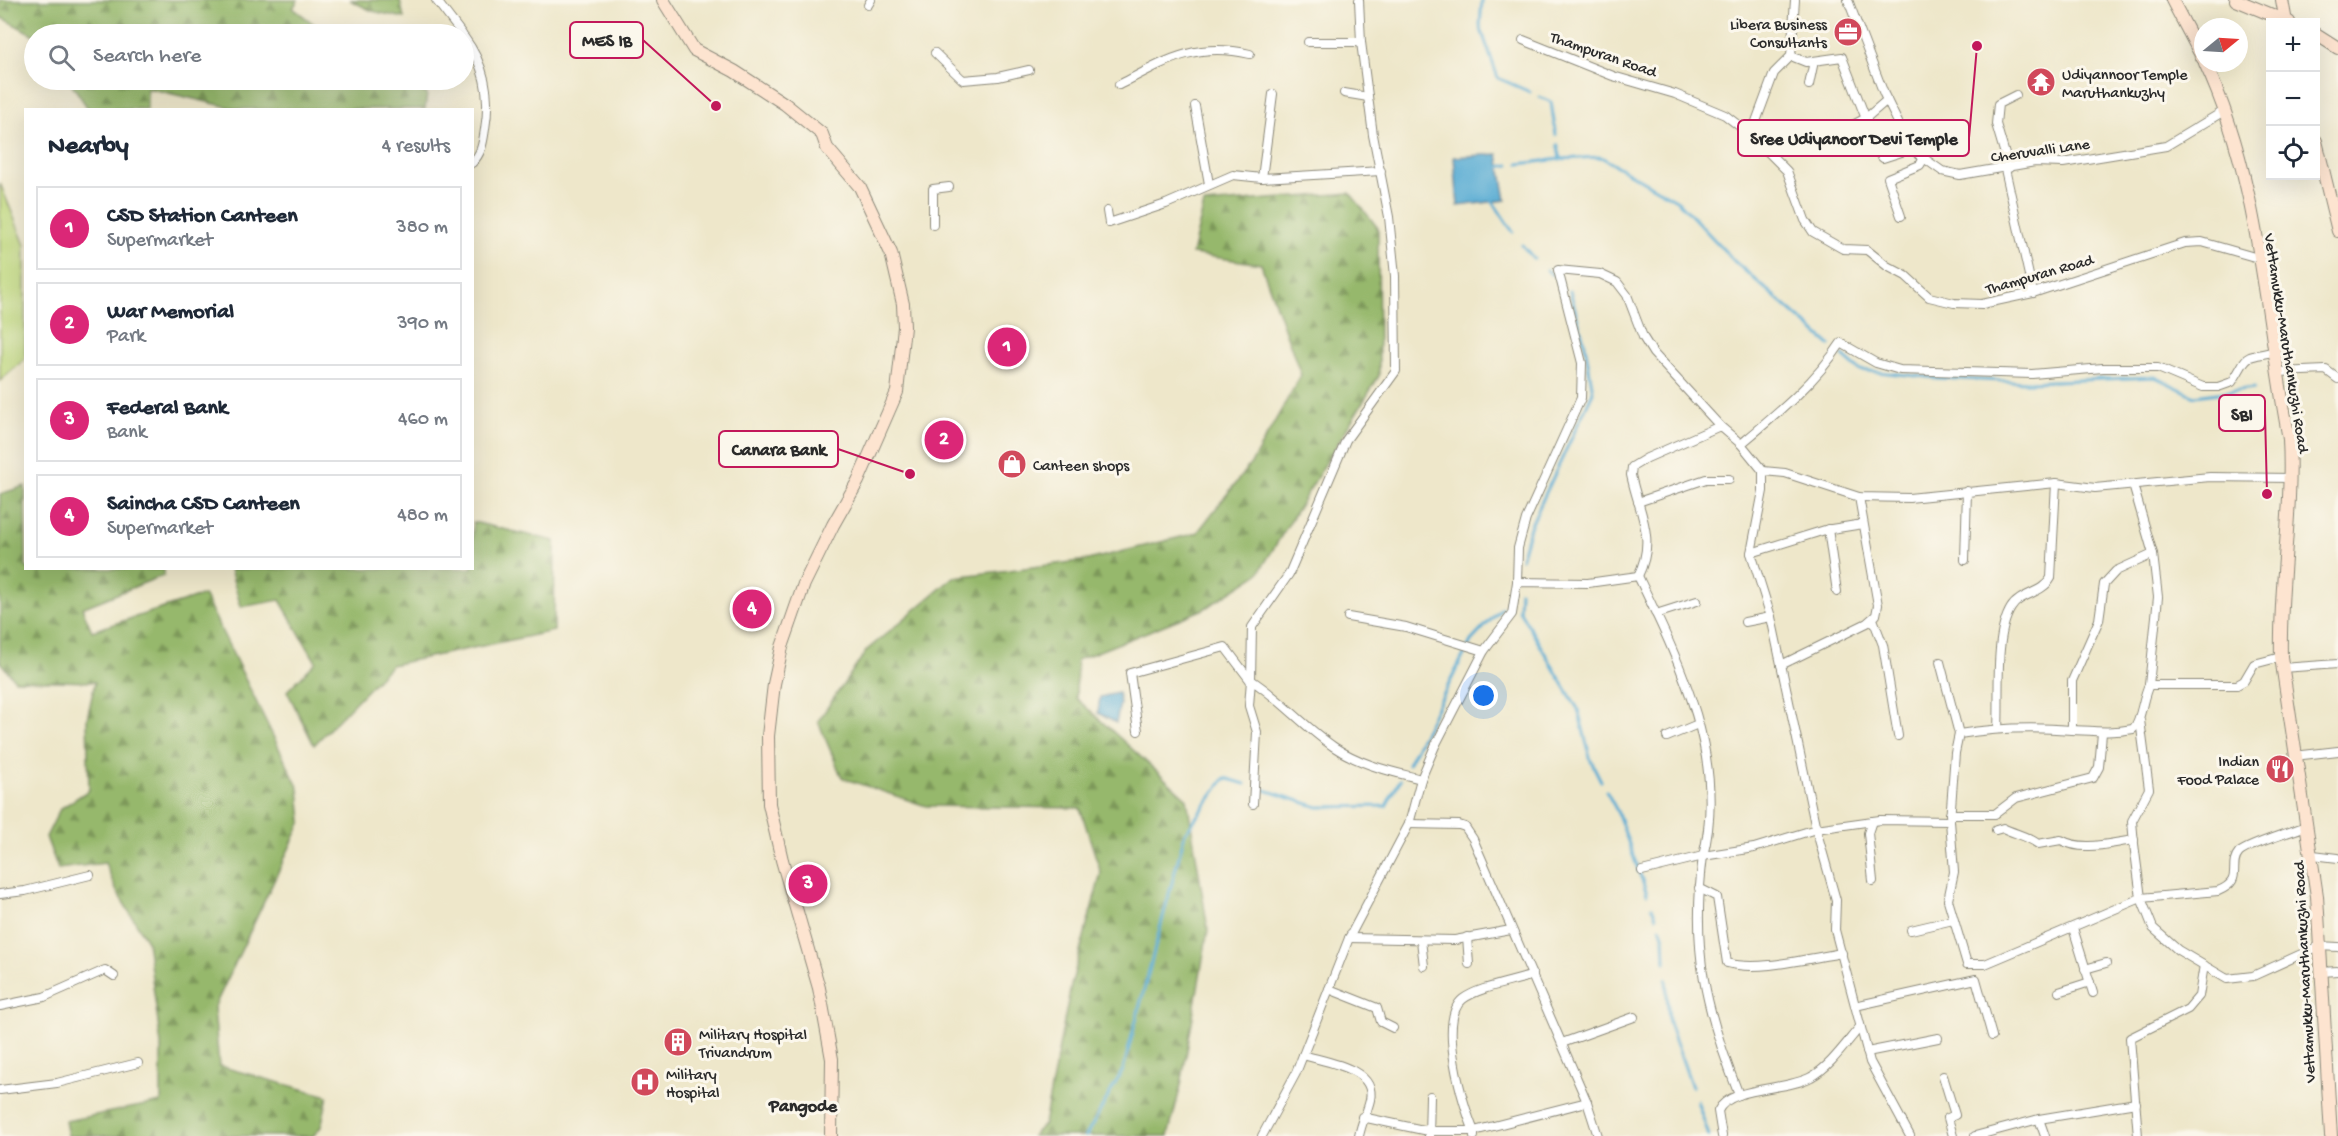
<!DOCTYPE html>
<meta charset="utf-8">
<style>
:root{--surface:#fff;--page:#f2f2f3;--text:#1f2937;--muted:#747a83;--line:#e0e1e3;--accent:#db2777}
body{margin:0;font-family:"Gochi Hand",sans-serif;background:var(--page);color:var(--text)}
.controls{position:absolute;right:18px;top:18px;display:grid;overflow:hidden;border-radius:0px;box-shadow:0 6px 24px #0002}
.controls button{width:54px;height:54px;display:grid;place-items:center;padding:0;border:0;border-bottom:2px solid var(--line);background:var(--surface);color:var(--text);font:30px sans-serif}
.compass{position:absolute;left:2194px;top:18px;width:54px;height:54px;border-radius:50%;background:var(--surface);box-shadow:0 6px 24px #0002;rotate:72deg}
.you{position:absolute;left:1484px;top:696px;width:21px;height:21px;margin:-15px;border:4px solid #fff;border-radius:50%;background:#1a73e8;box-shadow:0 0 0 9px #1a73e833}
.badge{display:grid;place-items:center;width:39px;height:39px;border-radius:50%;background:var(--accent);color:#fff;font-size:20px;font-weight:700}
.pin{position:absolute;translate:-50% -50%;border:3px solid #fff;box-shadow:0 2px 6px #0006}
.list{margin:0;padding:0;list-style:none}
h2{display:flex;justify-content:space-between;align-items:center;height:78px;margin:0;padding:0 24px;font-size:26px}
h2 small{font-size:20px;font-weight:400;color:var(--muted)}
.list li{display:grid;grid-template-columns:39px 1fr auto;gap:18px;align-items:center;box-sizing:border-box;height:84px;margin:0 12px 12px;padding:0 12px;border:2px solid var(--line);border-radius:0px}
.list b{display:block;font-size:22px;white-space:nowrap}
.list p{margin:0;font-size:20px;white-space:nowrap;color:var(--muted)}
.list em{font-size:20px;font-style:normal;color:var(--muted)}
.icon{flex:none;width:33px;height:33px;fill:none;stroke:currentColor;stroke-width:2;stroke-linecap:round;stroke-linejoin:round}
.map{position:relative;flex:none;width:2338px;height:1136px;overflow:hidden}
.search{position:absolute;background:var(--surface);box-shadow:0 6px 24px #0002;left:24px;top:24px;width:450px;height:66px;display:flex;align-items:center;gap:15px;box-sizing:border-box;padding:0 21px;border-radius:33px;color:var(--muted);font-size:22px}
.panel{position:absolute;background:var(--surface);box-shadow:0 6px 24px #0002;left:24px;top:108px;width:450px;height:462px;border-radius:0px}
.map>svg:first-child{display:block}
.green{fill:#bed77c;stroke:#748154;stroke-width:1.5}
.forest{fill:url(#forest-firs);stroke:#60724c;stroke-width:1.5}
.water{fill:#57abd3;stroke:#416b7f;stroke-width:1.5}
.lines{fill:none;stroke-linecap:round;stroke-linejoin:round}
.stream{stroke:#57abd3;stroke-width:3}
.minor-casing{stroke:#8c897a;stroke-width:10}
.secondary-casing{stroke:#8c897a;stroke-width:14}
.minor{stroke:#fff;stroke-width:8}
.secondary{stroke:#fde4d0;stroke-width:12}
.labels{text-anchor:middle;stroke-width:6;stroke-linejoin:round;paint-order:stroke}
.poi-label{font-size:16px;fill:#2b2b2b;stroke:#fbf7ec;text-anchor:start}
.street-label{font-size:16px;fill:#2b2b2b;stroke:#fbf7ec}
.neighbourhood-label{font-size:18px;font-weight:bold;fill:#2b2b2b;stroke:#fbf7ec}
.leader{fill:none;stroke:#c2185b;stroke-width:2}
.callout-dot{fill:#c2185b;stroke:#fbf7ec;stroke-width:2}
.callout{fill:#fbf7ec;stroke:#c2185b;stroke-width:2}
.callout-label{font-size:18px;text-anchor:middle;font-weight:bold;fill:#2b2b2b}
</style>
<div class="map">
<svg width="2338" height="1136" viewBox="0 0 2338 1136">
<defs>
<pattern id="forest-firs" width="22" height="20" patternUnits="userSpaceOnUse" patternTransform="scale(1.5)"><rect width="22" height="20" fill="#96b86c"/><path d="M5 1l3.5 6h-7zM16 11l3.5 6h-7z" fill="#7b9659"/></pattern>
</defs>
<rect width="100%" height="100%" fill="#fbf7ec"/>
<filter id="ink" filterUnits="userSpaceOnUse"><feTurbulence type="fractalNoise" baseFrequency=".0167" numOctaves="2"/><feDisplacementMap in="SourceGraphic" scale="12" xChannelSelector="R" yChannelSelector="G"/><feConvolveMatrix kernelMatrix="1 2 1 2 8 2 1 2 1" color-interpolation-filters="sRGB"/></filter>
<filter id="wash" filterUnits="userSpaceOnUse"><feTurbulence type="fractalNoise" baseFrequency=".008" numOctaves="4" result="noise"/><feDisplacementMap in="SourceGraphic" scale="24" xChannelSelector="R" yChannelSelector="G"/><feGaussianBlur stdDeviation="1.35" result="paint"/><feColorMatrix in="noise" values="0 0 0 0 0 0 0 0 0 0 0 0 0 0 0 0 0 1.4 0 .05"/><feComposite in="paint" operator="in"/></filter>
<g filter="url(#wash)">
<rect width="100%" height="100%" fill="#eee7ca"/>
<path class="green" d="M0 183 25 245V359L0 381Z"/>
<g class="forest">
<path d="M0 0H298L293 8 327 34 34 35 0 17Z"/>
<path d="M350 0H400L404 18 372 11Z"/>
<path d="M69 80H397L427 94 425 109H237L147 88V109L89 110Z"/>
<path d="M1350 193 1378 228 1379 376 1258 574 1204 609 1077 660 1076 698 1187 799 1208 930 1181 1085 1168 1136H1032L1044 1124 1071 986 1101 873 1080 808 926 806 842 778 818 721 867 650 954 577 1088 560 1197 533 1252 462 1301 375 1261 264 1192 254 1204 204Z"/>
<path d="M25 486 26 568 164 569V575L82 608 92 631 204 595 299 789 302 821 214 1008 219 1066 328 1096 321 1127 313 1136H68L65 1121 161 1102V1045L147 941 117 892 105 863 58 869 46 837 60 809 89 790 87 719 95 682 15 680 0 662V494Z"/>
<path d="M473 522 555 541 554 631 391 665 314 745 287 691 316 662 280 600 241 607 230 569 472 568Z"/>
</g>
<g class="water">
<path d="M1498 154 1506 200 1458 206 1454 157Z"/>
<path d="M1118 693 1120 703 1116 723 1098 713 1100 697Z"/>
</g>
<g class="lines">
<g class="stream">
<path d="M1482 0 1480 26 1498 78 1530 92"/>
<path d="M1540 97 1551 102 1556 135"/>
<path d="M1558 145 1560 159 1601 157 1678 201 1735 262 1830 345"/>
<path d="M1519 164 1560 159"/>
<path d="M1499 167 1509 165"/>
<path d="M1491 199 1513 232"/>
<path d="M1522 245 1534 259"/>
<path d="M1547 270 1552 275"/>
<path d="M1843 356 1859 370 1937 378 2028 382 2155 377 2195 396 2254 388"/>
<path d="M1521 559 1530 527 1593 392 1585 345 1570 291"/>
<path d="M1520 591 1519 610 1578 709 1591 761 1601 781"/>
<path d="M1408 764 1471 641 1502 608"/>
<path d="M1262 789 1318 807 1386 806 1400 780"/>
<path d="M1606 791 1617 811 1647 894"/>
<path d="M1652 907 1656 917"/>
<path d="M1660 927 1664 938 1665 962"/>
<path d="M1666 979 1669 1023 1692 1087"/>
<path d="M1697 1101 1709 1136"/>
<path d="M1086 1136 1123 1070 1185 833 1225 778 1245 784"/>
</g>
</g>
</g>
<g filter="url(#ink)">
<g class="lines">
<g class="minor-casing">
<g id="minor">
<path d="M436 0 462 34"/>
<path d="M1848 0 1884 94 1911 149 1942 171 1960 175 2035 162 2063 163 2166 146 2224 111"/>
<path d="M868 5 871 0"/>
<path d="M464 37C485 65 491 95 485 129 483 142 482 153 472 163"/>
<path d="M1523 40 1613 76 1675 94 1725 115 1751 135 1787 171 1805 220 1813 232 1843 249 1867 250 1887 266 1906 276 1929 297 1954 303 1982 304 2033 293 2185 243 2202 242 2258 258"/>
<path d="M1308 42H1361"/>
<path d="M935 53 963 80 998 77 1029 70"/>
<path d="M1791 56 1806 62 1842 57 1880 155 1883 158 1911 149"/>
<path d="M1119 85C1165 61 1195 41 1250 54"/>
<path d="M1809 85 1814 61"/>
<path d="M1344 93 1368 97"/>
<path d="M1273 94 1262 178 1381 171"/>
<path d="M1195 106 1209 184"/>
<path d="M1851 126 1866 118 1887 100"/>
<path d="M1751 135 1774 73 1791 56 1795 0"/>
<path d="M2009 168 1996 124 1998 104 2016 95"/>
<path d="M2005 169 2033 293"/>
<path d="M1107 211 1109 223 1166 204 1233 175 1262 178"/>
<path d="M1901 216 1888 178 1920 165 1925 156"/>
<path d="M933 225V189L949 187"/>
<path d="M2278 372 2326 370 2338 379"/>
<path d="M1741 444C1777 414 1815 383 1841 343L1876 363 1900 370 2032 374 2103 368H2158L2203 387H2218L2232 382C2250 356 2238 358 2273 352"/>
<path d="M1763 471 1785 473 1859 497 1909 498 2056 483 2095 488 2210 477 2291 478"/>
<path d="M2133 485 2153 554 2158 597 2149 685"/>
<path d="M1638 502 1706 479H1729"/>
<path d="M1828 529 1837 592"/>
<path d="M1751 553 1825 530 1863 524"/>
<path d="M1965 560 1967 491"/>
<path d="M1638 576C1657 538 1639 513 1631 475L1632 467 1647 458 1720 426"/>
<path d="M1517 582 1518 548 1526 519 1581 398 1582 363 1558 270 1600 274 1617 282 1627 295 1643 337 1653 353 1720 426 1741 444 1763 471V491L1751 553 1771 617 1816 829 1880 820 1950 821 1955 753 1959 734C1996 728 2035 727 2072 730 2094 731 2112 733 2133 729 2142 720 2142 698 2149 685H2237L2244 681 2254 664 2281 657"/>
<path d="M1656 614 1697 601"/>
<path d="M1348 617 1406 627 1484 651"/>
<path d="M1873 619 1883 645 1898 736"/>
<path d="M1745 622 1771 617"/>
<path d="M1940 662 1959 734"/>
<path d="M1781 665 1867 623 1876 615 1878 605 1859 497"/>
<path d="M2282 668 2338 664"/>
<path d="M1251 680 1252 627 1289 574 1346 440 1396 371 1395 276 1389 217 1373 135 1361 42 1359 0"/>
<path d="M2140 720 2149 789 2132 821 2134 844 2141 898 2153 928 2178 950 2227 979 2253 976 2319 946 2338 947"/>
<path d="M1998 729C2000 696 1994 635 2011 608 2020 593 2042 594 2051 578L2056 483"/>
<path d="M2072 730V681L2099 620 2104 584 2116 571 2153 554"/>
<path d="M1138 731 1130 673 1225 647 1250 680"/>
<path d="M1667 737 1698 724"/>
<path d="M2294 756 2338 751"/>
<path d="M1253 804 1257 732 1249 706 1251 680C1281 699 1304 727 1334 747 1361 765 1390 771 1421 779"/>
<path d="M1950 814H1995L2016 798 2093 778 2099 767 2102 733"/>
<path d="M1872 821 1868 833 1873 881"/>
<path d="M1950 821 1954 872 1948 900 1967 964H1985L2141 898 2218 891C2245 880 2227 867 2239 853 2247 845 2293 831 2307 826"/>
<path d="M1409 824 1459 825 1465 827 1473 839 1587 1102 1598 1136"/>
<path d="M1996 830 2003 828C2015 834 2028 836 2038 844L2061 840C2083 852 2110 843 2134 840"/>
<path d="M2313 855 2338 858"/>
<path d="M1642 871 1703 856C1691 949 1705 1009 1739 1095"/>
<path d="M1699 888 1717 897 1727 963C1758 972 1809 958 1842 953"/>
<path d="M0 894 25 891 90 875"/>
<path d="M2073 928 2093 993"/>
<path d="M1911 930 1953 920"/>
<path d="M1467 937 1469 964"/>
<path d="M1349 938 1455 940 1511 930"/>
<path d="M1421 940 1424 966"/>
<path d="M2085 969 2106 963"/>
<path d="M2320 972 2338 971"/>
<path d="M1329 989 1377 1008 1381 1022 1393 1028"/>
<path d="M2059 992 2090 982"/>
<path d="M0 1006 44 997 105 970 114 976"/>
<path d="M1855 1006 1976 979 1992 1036"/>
<path d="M1562 1043 1634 1017"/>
<path d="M1867 1052 1938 1038"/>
<path d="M1303 1055C1325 1062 1377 1068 1370 1100 1367 1113 1362 1121 1359 1136"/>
<path d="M1943 1076 1955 1115 1948 1118 1953 1136"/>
<path d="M0 1090 57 1083 138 1063"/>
<path d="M1362 1117 1428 1131H1474C1463 1106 1437 1019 1463 999 1479 987 1513 982 1533 975"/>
<path d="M2039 1119 2045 1136"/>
<path d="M1262 1136 1296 1073 1349 938 1409 824 1421 779 1435 746 1484 651 1512 614 1517 582 1588 583 1638 576C1679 661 1728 759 1703 856L1754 848 1816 829 1836 900 1835 930 1870 1062 1910 1136"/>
<path d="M1429 1136 1430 1096"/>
<path d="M1474 1136V1131L1587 1102"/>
<path d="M1722 1136 1718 1111C1729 1086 1786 1091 1811 1077 1830 1067 1846 1043 1860 1027"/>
<path d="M1975 1136 2039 1119 2136 1103"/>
<path d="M2138 1136 2130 1038 2188 1009 2199 996 2204 965"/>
</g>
</g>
<g class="secondary-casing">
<g id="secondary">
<path d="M663 0 694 50 734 71 785 104 822 134 827 148 860 187 891 253 903 304 904 327 897 392 858 481 833 525 804 584 782 647 774 684 768 736 769 804 782 860 819 988 832 1059 831 1136"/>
<path d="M2172 0 2203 59"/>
<path d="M2236 0 2289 22"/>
<path d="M2282 0 2286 22"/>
<path d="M2316 34 2338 48"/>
<path d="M2205 63C2260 179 2265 315 2289 439 2293 512 2279 584 2281 657L2317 896 2331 1136"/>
<path d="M2316 141 2338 231"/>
</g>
</g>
<use href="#minor" class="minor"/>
<use href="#secondary" class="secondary"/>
</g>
</g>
<defs>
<g id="office-disc" transform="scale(1.5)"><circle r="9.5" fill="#d1495b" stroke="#fbf7ec"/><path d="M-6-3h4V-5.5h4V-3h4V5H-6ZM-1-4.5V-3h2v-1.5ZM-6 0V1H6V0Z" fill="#fff"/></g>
<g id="temple-disc" transform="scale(1.5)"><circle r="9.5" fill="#d1495b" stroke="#fbf7ec"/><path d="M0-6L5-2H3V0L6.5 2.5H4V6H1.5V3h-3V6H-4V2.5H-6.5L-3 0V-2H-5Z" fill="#fff"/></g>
<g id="shop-disc" transform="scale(1.5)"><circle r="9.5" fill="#d1495b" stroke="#fbf7ec"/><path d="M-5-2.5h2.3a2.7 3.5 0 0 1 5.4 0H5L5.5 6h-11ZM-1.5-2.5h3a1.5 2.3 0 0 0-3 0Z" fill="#fff"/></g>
<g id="restaurant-disc" transform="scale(1.5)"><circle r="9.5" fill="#d1495b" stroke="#fbf7ec"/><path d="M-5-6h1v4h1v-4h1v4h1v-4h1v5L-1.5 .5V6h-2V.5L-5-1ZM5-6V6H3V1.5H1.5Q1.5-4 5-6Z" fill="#fff"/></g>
<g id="building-disc" transform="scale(1.5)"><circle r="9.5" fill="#d1495b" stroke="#fbf7ec"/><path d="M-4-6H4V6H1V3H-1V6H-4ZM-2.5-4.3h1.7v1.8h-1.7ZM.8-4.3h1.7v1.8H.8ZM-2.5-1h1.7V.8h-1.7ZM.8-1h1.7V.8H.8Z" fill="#fff"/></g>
<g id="hospital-disc" transform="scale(1.5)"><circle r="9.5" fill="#d1495b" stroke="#fbf7ec"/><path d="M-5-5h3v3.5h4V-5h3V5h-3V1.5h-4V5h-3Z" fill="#fff"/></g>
</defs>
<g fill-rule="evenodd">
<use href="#office-disc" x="1848" y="32"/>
<use href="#temple-disc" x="2041" y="82"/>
<use href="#shop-disc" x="1012" y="464"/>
<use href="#restaurant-disc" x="2280" y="769"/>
<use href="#building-disc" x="678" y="1042"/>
<use href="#hospital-disc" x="645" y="1082"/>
</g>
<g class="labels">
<g class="poi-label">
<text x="1827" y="29" text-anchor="end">Libera Business<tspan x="1827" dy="18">Consultants</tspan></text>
<text x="2062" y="79">Udiyannoor Temple<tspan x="2062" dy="18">Maruthankuzhy</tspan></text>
<text x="1033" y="470">Canteen shops</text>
<text x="2259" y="766" text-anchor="end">Indian<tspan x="2259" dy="18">Food Palace</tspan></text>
<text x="699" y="1039">Military Hospital<tspan x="699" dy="18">Trivandrum</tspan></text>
<text x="666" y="1079">Military<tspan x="666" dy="18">Hospital</tspan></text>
</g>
<g class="street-label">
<text transform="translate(1604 53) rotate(19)" y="6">Thampuran Road</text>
<text transform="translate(2040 149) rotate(-8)" y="6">Cheruvalli Lane</text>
<text transform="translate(2039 273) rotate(-16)" y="6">Thampuran Road</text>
<text transform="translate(2288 343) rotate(81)" y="6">Vettamukku-Maruthankuzhi Road</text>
<text transform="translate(2303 972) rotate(-93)" y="6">Vettamukku-Maruthankuzhi Road</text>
</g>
<g class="neighbourhood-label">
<text x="803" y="1111">Pangode</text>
</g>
</g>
<path class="leader" d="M716 106L643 40M1977 46L1969 138M2267 494L2265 413M910 474L838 449"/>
<g class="callout-dot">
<circle cx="716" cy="106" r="6"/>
<circle cx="1977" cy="46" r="6"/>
<circle cx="2267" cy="494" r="6"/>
<circle cx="910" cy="474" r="6"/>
</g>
<g class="callout">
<rect x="570" y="22" width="73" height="36" rx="6"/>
<rect x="1738" y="120" width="231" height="36" rx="6"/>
<rect x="2219" y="395" width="46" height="36" rx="6"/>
<rect x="719" y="431" width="119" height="36" rx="6"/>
</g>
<g class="callout-label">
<text x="607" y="46">MES IB</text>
<text x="1854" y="144">Sree Udiyanoor Devi Temple</text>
<text x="2242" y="420">SBI</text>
<text x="779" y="455">Canara Bank</text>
</g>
</svg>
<div class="controls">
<button>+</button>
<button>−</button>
<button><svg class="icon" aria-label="locate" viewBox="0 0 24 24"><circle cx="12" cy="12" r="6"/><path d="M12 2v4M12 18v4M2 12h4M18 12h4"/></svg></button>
</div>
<svg class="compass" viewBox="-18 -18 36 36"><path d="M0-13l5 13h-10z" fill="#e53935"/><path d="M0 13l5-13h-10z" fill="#747a83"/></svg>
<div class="you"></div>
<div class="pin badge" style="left:1007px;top:347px">1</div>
<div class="pin badge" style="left:944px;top:440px">2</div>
<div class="pin badge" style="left:808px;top:884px">3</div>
<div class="pin badge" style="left:752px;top:609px">4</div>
<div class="search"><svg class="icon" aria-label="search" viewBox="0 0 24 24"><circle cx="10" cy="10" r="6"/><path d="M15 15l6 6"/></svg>Search here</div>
<section class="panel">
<h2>Nearby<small>4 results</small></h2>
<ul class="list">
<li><span class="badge">1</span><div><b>CSD Station Canteen</b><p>Supermarket</p></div><em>380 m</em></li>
<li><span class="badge">2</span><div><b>War Memorial</b><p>Park</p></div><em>390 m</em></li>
<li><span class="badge">3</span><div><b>Federal Bank</b><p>Bank</p></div><em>460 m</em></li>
<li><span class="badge">4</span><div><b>Saincha CSD Canteen</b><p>Supermarket</p></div><em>480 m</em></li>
</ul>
</section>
</div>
